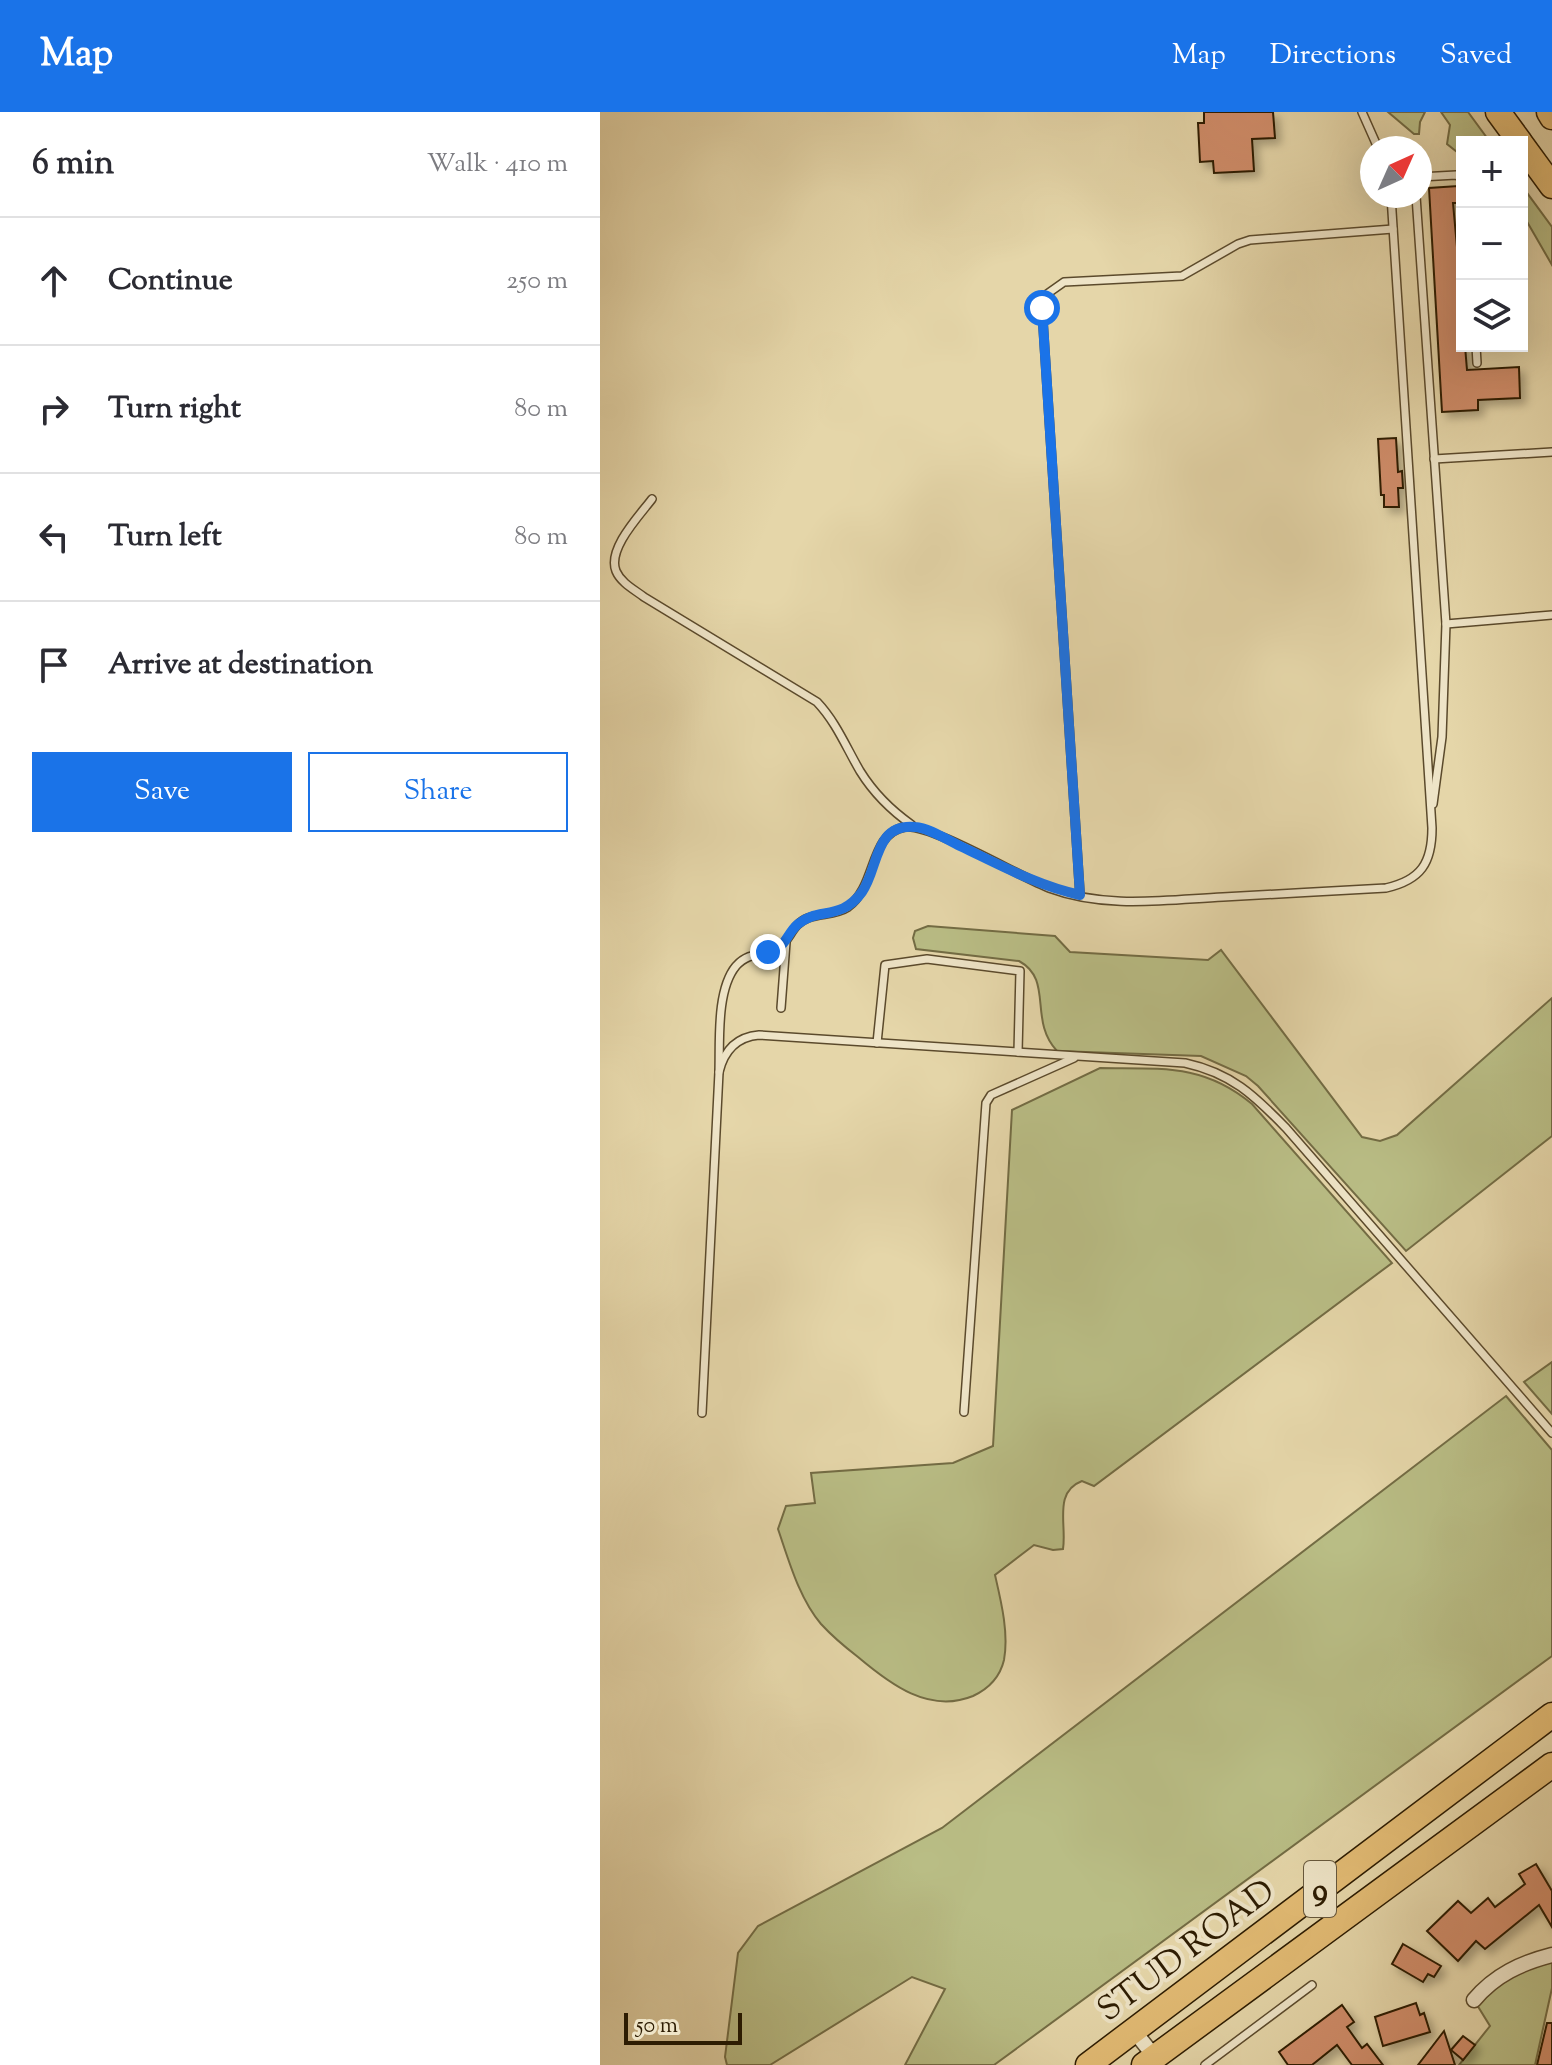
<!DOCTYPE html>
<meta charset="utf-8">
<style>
:root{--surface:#fff;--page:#f7f7f7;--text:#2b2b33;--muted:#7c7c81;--line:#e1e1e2;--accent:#1a73e8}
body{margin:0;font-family:"Sorts Mill Goudy",serif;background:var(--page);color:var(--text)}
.controls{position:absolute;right:24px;top:24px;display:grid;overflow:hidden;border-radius:0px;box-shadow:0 8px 32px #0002}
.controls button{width:72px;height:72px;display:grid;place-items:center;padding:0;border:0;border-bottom:2px solid var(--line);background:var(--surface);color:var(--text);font:40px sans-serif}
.compass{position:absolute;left:760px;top:24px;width:72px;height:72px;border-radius:50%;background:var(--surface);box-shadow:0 8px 32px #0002;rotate:45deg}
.scale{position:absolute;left:24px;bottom:20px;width:118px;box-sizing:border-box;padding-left:8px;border:4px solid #2d1c02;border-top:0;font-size:22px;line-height:28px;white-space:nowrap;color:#2d1c02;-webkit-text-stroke:6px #eee4c7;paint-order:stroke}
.stop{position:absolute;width:24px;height:24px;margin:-18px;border:6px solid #1a73e8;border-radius:50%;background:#fff}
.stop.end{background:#1a73e8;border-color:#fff;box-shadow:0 2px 8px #0008}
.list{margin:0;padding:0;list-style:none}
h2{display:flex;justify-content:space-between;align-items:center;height:104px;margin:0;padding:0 32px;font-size:34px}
h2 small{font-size:26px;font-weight:400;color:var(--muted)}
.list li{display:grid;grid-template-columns:52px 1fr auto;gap:24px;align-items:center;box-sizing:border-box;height:128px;padding:0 32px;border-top:2px solid var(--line)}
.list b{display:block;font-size:30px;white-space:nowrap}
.list em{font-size:26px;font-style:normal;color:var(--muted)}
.actions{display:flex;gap:16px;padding:24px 32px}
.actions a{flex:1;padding:18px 0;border:2px solid var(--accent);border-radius:0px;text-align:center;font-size:28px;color:var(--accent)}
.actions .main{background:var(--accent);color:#fff}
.icon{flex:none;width:44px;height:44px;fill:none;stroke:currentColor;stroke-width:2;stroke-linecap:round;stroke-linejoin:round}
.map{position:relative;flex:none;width:952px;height:1953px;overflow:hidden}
header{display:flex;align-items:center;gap:48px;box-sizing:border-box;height:112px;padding:0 40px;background:var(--accent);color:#fff}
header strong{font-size:38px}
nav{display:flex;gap:44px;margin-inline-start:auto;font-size:28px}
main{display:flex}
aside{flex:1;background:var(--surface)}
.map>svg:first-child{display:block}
.green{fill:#b9bd85;stroke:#736c44;stroke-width:2}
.building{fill:#cf8c69;stroke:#2d1c02;stroke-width:2;filter:url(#shadow)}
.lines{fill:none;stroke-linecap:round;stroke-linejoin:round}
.service-casing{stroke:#5b4a2c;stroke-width:10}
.minor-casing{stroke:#5b4a2c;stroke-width:17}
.trunk-casing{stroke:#2d1c02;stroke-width:27}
.service{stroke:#eee4c7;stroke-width:7}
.minor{stroke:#eee4c7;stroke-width:14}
.trunk{stroke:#e2bb74;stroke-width:24}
.route{stroke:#1a73e8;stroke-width:10}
.labels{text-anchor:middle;stroke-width:8;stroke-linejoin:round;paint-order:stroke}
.shield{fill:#eee4c7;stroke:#67583d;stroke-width:2}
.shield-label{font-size:32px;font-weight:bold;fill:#2d1c02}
.street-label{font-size:34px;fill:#2d1c02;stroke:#eee4c7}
</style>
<header>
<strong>Map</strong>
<nav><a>Map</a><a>Directions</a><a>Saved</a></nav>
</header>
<main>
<aside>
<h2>6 min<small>Walk · 410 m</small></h2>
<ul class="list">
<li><svg class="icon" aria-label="ahead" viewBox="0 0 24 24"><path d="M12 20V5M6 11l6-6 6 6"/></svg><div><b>Continue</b></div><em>250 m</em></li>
<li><svg class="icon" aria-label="right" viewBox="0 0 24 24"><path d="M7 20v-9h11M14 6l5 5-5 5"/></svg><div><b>Turn right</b></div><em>80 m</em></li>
<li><svg class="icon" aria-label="left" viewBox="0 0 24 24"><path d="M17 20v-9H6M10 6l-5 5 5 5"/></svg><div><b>Turn left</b></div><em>80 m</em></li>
<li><svg class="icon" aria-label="arrive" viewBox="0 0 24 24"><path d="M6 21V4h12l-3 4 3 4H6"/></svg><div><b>Arrive at destination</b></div></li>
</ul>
<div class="actions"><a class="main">Save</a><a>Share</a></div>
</aside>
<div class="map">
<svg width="952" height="1953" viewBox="0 0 952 1953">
<defs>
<filter id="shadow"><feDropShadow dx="5.5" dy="5.5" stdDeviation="4" flood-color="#0004"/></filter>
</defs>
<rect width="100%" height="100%" fill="#e5d6a9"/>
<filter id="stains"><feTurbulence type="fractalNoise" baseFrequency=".0025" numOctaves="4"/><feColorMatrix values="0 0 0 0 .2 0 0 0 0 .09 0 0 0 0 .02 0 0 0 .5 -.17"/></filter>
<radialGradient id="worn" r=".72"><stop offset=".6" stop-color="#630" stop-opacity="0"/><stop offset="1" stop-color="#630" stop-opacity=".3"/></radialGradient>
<g class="green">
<path d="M788 0H825L820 10 819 22H814Z"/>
<path d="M841 0H868L890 30H862V44L847 32 850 13Z"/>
<path d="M922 74 952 115V153L922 101Z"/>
<path d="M328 814 455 824 470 840 608 848 621 838 762 1025 780 1029 797 1023 952 886V1024L806 1139 658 974 646 964 601 944 457 939C428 908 454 868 419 849L316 837 313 826 315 819Z"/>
<path d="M500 956C560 957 603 951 652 992L792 1151 494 1374 482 1369C453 1380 467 1413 463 1437L453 1438 434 1433 395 1463C401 1489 409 1521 404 1548 400 1565 388 1577 373 1584 329 1602 290 1572 258 1545 245 1535 232 1524 221 1512 199 1486 189 1449 178 1417L186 1394 215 1391 211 1361 353 1351 393 1334 412 998Z"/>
<path d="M952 1250V1302L924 1270Z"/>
<path d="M906 1284 952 1338V1544L394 1953H305L345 1877 312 1865 170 1953H127L125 1945 138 1841 158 1814 342 1716Z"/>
<path d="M952 1843V1876L935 1953H859L890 1914 874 1888 886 1873Z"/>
</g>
<g class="building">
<path d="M604 0H673L675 26 652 27 654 59 614 61 613 49 600 50 598 11H604Z"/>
<path d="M858 74 859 91H853L858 146H860L862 234H865L867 258 919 255 920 286 878 288V298L842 300 829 76Z"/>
<path d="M796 326 798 360 802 359 803 376H798L799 395H784V383H781L778 327Z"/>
<path d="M936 1752 952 1779V1815L939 1793 885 1837 876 1829 858 1849 827 1819 858 1789 871 1801 888 1786 895 1795 925 1772 919 1762Z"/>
<path d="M803 1832 841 1854 834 1865 828 1862 823 1870 792 1852Z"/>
<path d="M816 1891 820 1903 824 1901 830 1920 783 1934 775 1905Z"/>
<path d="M742 1893 754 1910 747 1915 762 1936 767 1932 783 1953H752L737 1933 712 1953H688L679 1940Z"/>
<path d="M947 1911H952V1953H937Z"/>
<path d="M844 1919 855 1953H818Z"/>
<path d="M863 1924 875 1933 863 1948 851 1938Z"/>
</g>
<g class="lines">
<g class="service-casing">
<g id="service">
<path d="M762 0 778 36"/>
<path d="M820 65 856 63 862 66"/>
<path d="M816 84 846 512 842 625 833 692"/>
<path d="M876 234 877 251"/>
<path d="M834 347 952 340"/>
<path d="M52 387C40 403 7 437 16 459 21 471 35 478 44 485L217 590C236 610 246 635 260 659 273 680 292 699 312 713"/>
<path d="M846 512 952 503"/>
<path d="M480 783 442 196 447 182 464 170 582 164 638 132 650 128 793 117"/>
<path d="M181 896 186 830"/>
<path d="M277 931 285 853 327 847 420 859 418 940"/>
<path d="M119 960C120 930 116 878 136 854 151 837 167 846 179 836 191 827 192 812 208 806 221 801 236 803 248 795 277 774 269 721 305 715 331 712 418 764 449 776 505 797 565 788 623 785 677 782 732 779 786 776 821 768 832 751 832 716L791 84"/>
<path d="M364 1300 386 991 391 983 474 946"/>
<path d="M102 1301 119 960C124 939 136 925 159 923L585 951C631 961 654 983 686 1016L952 1321"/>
<path d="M605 1953 712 1873"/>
</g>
</g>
<g class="minor-casing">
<g id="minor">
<path d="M874 1888C895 1863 921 1851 952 1843"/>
<path d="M534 1919 558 1949"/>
</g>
</g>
<g class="trunk-casing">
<g id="trunk">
<path d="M898 0 920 30"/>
<path d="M949 0 952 5"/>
<path d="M922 33 952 74"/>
<path d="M488 1953 952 1603"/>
<path d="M544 1953 952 1653"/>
</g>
</g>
<use href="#service" class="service"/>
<use href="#minor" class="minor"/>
<use href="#trunk" class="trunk"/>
</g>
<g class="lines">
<path class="route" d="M168 840C186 837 186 822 198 812 218 795 241 809 262 780 279 756 274 711 315 715 330 716 347 728 360 734 400 753 438 774 480 783L442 196"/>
</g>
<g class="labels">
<rect class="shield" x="704" y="1749" width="32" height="56" rx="6"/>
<g class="shield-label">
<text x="720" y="1788">9</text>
</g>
<g class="street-label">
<text transform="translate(585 1837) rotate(-37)" y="12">STUD ROAD</text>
</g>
</g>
<rect width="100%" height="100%" filter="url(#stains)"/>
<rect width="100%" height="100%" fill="url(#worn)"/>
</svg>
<div class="controls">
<button>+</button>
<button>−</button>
<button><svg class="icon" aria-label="layers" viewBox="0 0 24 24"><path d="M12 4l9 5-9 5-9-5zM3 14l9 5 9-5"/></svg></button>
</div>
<svg class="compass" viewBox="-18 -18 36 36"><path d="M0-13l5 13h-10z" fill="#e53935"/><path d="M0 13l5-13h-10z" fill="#7c7c81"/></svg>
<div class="scale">50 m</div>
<div class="stop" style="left:442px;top:196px"></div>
<div class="stop end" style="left:168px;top:840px"></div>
</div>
</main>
